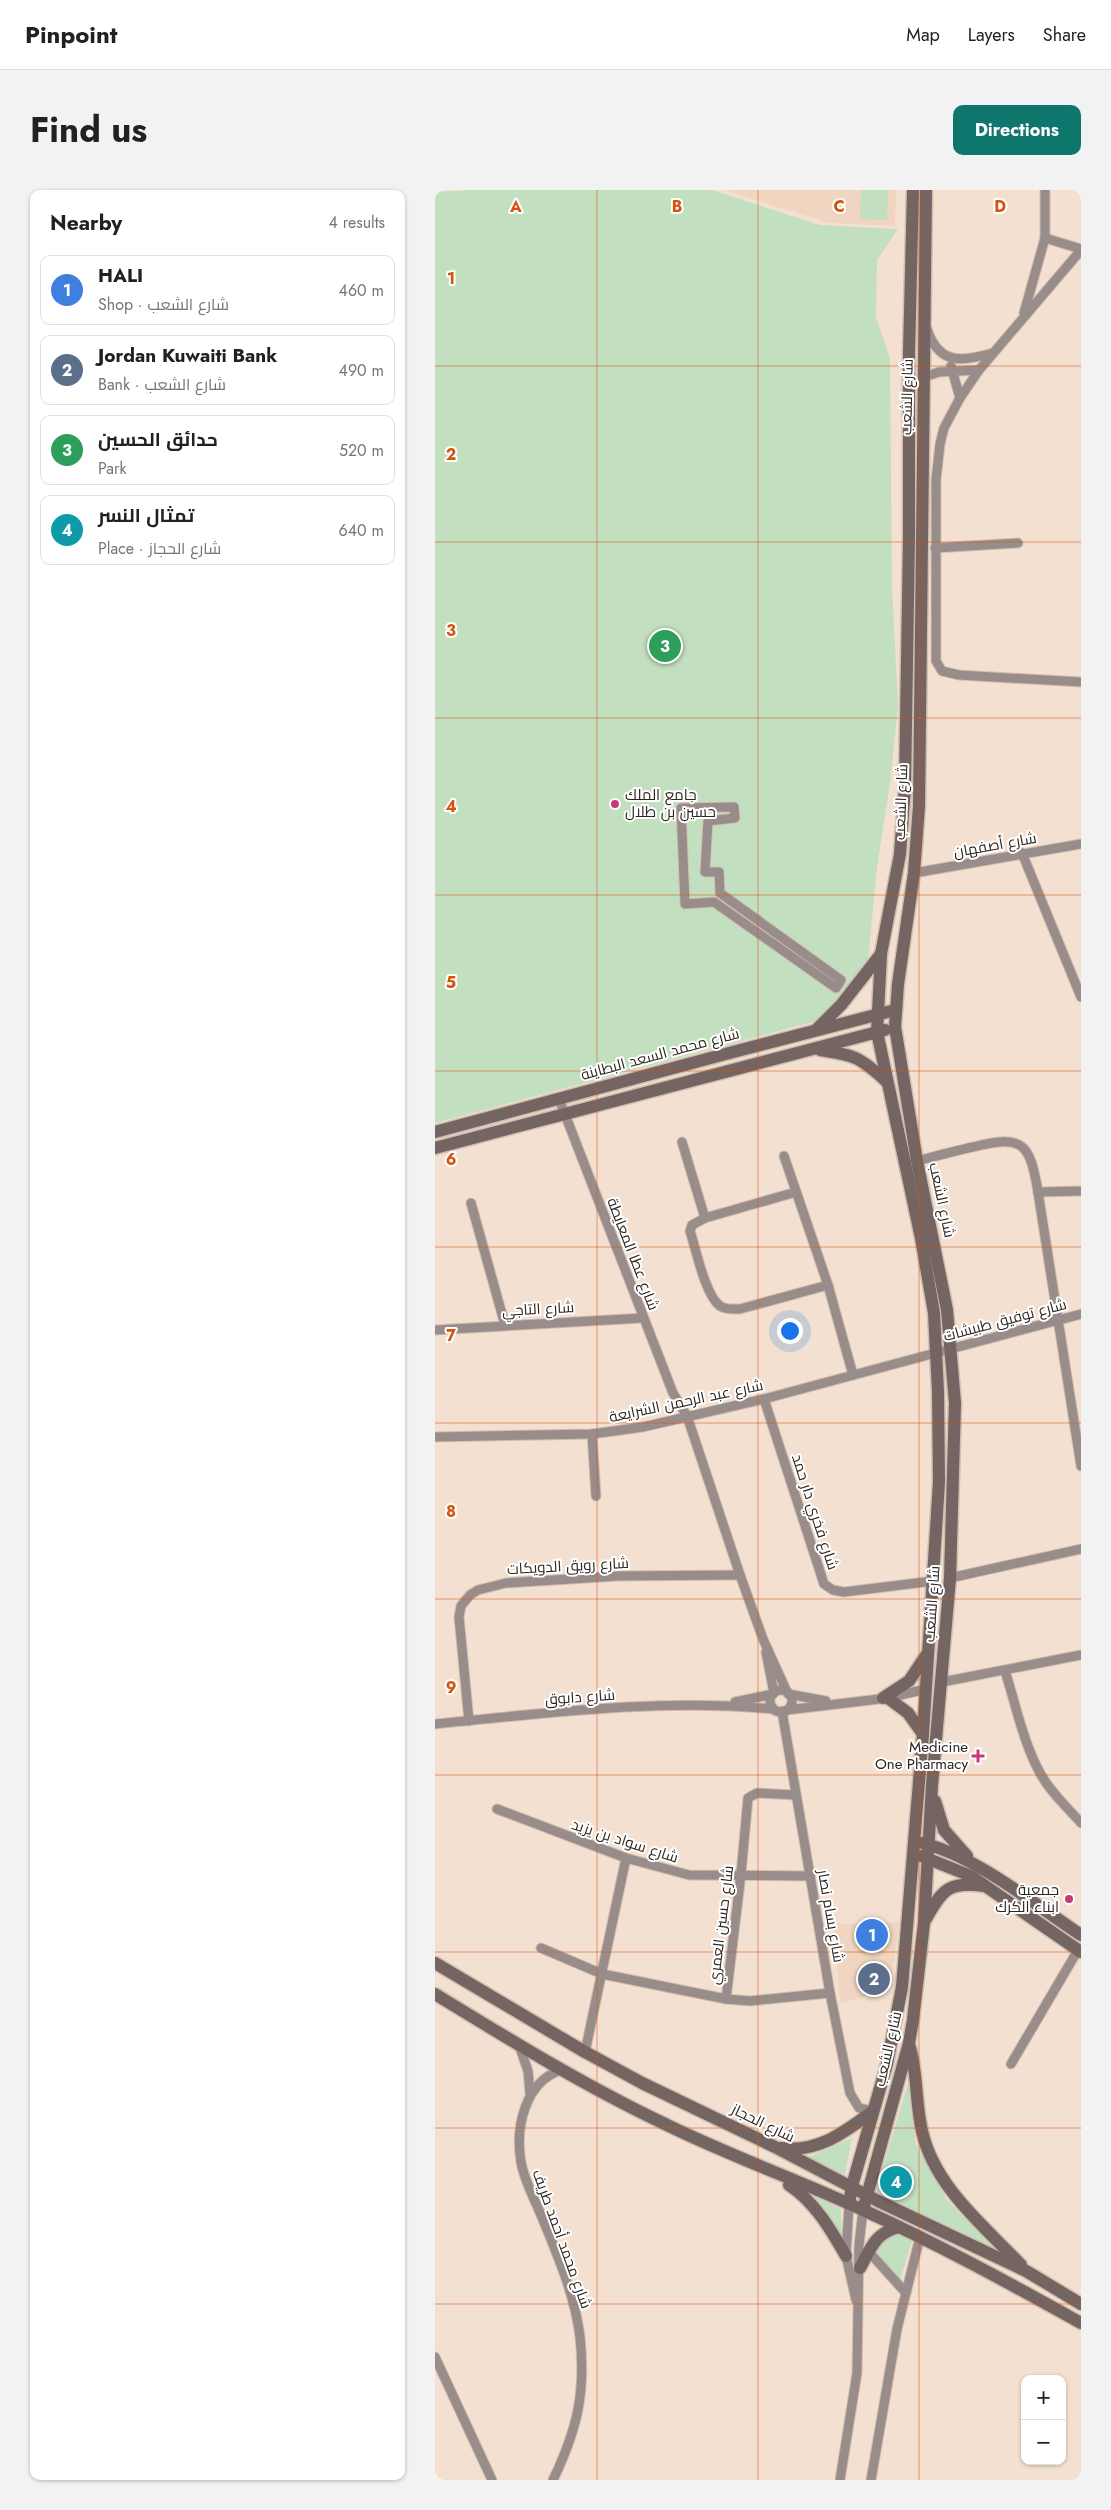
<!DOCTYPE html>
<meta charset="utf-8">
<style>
:root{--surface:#fff;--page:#f2f2f2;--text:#202124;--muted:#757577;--line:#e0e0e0;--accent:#0f766e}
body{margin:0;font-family:Jost,Cairo,sans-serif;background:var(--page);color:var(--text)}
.controls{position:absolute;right:15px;bottom:15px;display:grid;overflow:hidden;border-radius:10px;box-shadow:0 1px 4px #0004}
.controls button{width:45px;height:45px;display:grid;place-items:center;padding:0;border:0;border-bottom:1px solid var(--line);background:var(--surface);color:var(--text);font:25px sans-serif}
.you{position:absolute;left:354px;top:1140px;width:18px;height:18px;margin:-12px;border:4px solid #fff;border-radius:50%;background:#1a73e8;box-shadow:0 0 0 8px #1a73e833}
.badge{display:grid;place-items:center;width:32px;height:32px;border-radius:50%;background:var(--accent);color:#fff;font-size:16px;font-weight:700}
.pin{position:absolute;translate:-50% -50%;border:2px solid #fff;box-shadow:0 1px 5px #0006}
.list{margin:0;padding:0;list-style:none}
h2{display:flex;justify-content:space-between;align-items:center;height:65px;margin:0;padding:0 20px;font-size:21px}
h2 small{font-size:16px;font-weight:400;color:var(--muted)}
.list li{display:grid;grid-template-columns:32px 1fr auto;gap:15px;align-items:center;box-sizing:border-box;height:70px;margin:0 10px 10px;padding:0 10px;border:1px solid var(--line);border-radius:10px}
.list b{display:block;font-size:19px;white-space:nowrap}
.list p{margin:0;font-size:16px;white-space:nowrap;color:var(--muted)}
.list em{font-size:16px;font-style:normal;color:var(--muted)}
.map{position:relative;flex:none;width:646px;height:2290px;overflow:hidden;border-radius:10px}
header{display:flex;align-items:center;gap:30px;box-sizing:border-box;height:70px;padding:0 25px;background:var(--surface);border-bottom:1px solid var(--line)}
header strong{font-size:24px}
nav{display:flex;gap:28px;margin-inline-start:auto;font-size:18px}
.intro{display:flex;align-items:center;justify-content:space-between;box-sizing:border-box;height:120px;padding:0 30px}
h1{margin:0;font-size:35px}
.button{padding:12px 22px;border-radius:10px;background:var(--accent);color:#fff;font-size:18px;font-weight:700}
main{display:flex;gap:30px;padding:0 30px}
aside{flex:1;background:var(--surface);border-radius:10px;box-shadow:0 1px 4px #0004}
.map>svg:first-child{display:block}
.built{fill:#f0d5c0}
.green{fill:#c2dfc0}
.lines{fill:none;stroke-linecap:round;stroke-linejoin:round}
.street-casing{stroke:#d0beb0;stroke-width:11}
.secondary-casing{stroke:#d0beb0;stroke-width:15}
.street{stroke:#998d8b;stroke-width:9}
.secondary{stroke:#746462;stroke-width:12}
.grid{fill:none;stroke:#d5540e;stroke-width:1;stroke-opacity:0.55}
.poi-dot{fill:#c33a76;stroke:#fff;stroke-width:2}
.labels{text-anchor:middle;stroke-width:4;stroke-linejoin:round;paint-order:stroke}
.street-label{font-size:15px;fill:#2d251f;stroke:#fff}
.poi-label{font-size:15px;fill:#2d251f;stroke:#fff;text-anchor:end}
.grid-label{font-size:16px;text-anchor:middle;font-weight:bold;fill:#d5540e;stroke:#fff;stroke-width:4;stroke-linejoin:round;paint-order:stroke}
</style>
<header>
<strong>Pinpoint</strong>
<nav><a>Map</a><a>Layers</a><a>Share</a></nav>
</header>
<div class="intro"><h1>Find us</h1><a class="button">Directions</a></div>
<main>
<aside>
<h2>Nearby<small>4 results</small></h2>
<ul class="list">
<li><span class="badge" style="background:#3f7fe0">1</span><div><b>HALI</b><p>Shop · شارع الشعب</p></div><em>460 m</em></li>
<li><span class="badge" style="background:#5c6f8a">2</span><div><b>Jordan Kuwaiti Bank</b><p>Bank · شارع الشعب</p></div><em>490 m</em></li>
<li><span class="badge" style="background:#2e9e5b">3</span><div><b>حدائق الحسين</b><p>Park</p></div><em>520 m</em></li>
<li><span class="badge" style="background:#0f9aa8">4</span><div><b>تمثال النسر</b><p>Place · شارع الحجاز</p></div><em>640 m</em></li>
</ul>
</aside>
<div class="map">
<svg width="646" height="2290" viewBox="0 0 646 2290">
<rect width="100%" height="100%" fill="#f4e0d0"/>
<g class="built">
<path d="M289 0H461L460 36 394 33Z"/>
<path d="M465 1732 454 1800 405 1813 399 1734Z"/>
</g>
<g class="green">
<path d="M36 0H277L385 35 463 39 442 70 441 127 455 168 457 397 463 516 455 593 442 677 433 771 411 803 381 831 0 933V2Z"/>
<path d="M426 0H453L452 30 425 29Z"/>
<path d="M474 1890 476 1923 481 1955 512 2010 564 2063 441 2001Z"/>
<path d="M417 1948 410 1985 372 1968Z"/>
<path d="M373 2004 406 2019 407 2047 398 2030Z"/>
<path d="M460 2043 477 2051 464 2094 440 2066C444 2054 448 2047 460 2043Z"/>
</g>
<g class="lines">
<g class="street-casing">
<g id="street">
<path d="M610 48 646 59"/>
<path d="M646 60 544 180 525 208 509 238 505 254 501 290V471L507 481 524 485 646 492"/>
<path d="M589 123 610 48V0"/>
<path d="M492 139C504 176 527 171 558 163"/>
<path d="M516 176 525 208"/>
<path d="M489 187 504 182 544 180"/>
<path d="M500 358 583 353"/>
<path d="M299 617 300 628 273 631 270 682H284L285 703 406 790 401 798 279 712 250 714 246 618Z"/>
<path d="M587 663 646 807"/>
<path d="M479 683 646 654"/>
<path d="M124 909 238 1203 252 1226 305 1385 328 1449 352 1502"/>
<path d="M247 952 270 1028"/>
<path d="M349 966 393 1095 418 1185"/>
<path d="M482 971C501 966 520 961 538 957 588 944 595 953 603 1002L646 1276"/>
<path d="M361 1002 270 1028 257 1035 255 1041C261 1059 270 1105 285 1116 291 1120 298 1119 305 1119L393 1095"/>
<path d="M603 1002 646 1001"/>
<path d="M36 1013 70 1135"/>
<path d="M0 1140 208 1128"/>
<path d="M329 1209 389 1394 398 1400 409 1402 498 1391"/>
<path d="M157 1244 161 1306"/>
<path d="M0 1247 157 1244 208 1237 329 1209 646 1124"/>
<path d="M515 1388 646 1359"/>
<path d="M331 1462 339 1503"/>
<path d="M570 1481C581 1515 588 1552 605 1583 615 1602 632 1617 646 1633"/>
<path d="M507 1492 646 1465"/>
<circle cx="346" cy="1511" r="11"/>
<path d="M353 1504 391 1511"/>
<path d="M300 1512 338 1504"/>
<path d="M352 1520 453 1508 491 1499"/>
<path d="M347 1521 395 1803 415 1903 424 1918 438 1921"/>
<path d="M34 1531 24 1427 26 1416 35 1405 43 1400 71 1393 183 1386 305 1385"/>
<path d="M0 1534C112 1523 226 1508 338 1519"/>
<path d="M62 1619 191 1668 254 1685 375 1686"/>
<path d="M106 1758 167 1784 291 1809 315 1811 395 1803"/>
<path d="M291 1809 306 1684 313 1608 322 1603 360 1605"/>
<path d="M84 1855 93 1881 95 1903"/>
<path d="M150 1862 191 1668"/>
<path d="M576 1874 643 1760"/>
<path d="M414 2014 411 2066 421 2110"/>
<path d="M434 2062 471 2103"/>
<path d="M0 2167 57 2290"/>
<path d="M118 2290C142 2240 151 2203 145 2147 140 2105 122 2064 106 2025 99 2008 89 1990 86 1972 80 1937 90 1892 126 1880"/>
<path d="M405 2290 422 2183 424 2055 428 2020"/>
<path d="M436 2290 462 2139 485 2047"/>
</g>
</g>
<g class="secondary-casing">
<g id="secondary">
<path d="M381 840 406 815 446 764"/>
<path d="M385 860C419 865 425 867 451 891"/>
<path d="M0 942 298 862 460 820"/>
<path d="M0 958 450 840"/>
<path d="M448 1508 474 1491 492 1464"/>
<path d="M453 1508 473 1523 488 1544"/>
<path d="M500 1611 509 1640 532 1666"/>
<path d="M487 1653C541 1666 599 1714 646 1745"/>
<path d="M486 1666 536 1686 646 1762"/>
<path d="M491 1729C507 1699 515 1691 549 1696"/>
<path d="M0 1773 150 1862 207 1893 340 1957 443 2011 591 2081 646 2114"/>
<path d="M0 1804C75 1850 150 1896 230 1934 295 1966 363 1990 428 2020 503 2054 574 2093 646 2133"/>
<path d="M474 1854C483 1882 480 1912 487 1941 499 1996 549 2036 586 2075"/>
<path d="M346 1958C383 1963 410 1942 438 1921"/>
<path d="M354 1995C380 2012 396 2040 411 2066"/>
<path d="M414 2014 417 1996 452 1874 467 1797 488 1544 504 1292 503 1201 499 1123 486 1048 442 842 446 764 465 664 470 597 474 347V163L478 0"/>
<path d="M428 2020 474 1853 478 1830 489 1733 497 1595 515 1388 520 1213 512 1120 482 971 460 837 463 794 479 683 484 616 491 0"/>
<path d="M425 2078C436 2058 440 2043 464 2037"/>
</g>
</g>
<use href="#street" class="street"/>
<use href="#secondary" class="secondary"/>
</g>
<path class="grid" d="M162 0V2290M323 0V2290M484 0V2290M0 176H646M0 352H646M0 528H646M0 705H646M0 881H646M0 1057H646M0 1233H646M0 1409H646M0 1585H646M0 1762H646M0 1938H646M0 2114H646"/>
<g class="poi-dot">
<circle cx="180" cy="614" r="5"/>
<path d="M540.5 1558.5h5v5h5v5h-5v5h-5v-5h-5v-5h5z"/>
<circle cx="634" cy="1709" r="5"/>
</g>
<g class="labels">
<g class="street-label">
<text transform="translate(472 207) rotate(-89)" y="5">شارع الشعب</text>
<text transform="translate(466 612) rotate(-88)" y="5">شارع الشعب</text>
<text transform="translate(560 655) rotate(-10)" y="5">شارع أصفهان</text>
<text transform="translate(225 864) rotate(-15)" y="5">شارع محمد السعد البطاينة</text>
<text transform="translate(507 1010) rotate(78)" y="5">شارع الشعب</text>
<text transform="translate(198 1064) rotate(69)" y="5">شارع عطا المعايطة</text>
<text transform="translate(103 1119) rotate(-3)" y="5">شارع التاجي</text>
<text transform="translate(570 1130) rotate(-15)" y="5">شارع توفيق طبيشات</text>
<text transform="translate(251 1211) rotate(-12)" y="5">شارع عبد الرحمن الشرايعة</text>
<text transform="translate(380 1322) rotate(72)" y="5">شارع فخري دار حمد</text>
<text transform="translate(133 1376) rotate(-3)" y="5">شارع رويق الدويكات</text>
<text transform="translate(497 1414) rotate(-86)" y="5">شارع الشعب</text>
<text transform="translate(145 1507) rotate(-4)" y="5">شارع دابوق</text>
<text transform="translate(190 1651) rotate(18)" y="5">شارع سواد بن يزيد</text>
<text transform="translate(396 1726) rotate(80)" y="5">شارع بسام نصار</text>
<text transform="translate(286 1735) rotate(-83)" y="5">شارع حسين العمري</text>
<text transform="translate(453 1859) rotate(-77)" y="5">شارع الشعب</text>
<text transform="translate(328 1933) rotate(26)" y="5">شارع الحجاز</text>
<text transform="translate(127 2049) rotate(70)" y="5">شارع محمد أحمد طريف</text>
</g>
<g class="poi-label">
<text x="190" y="610" text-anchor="start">جامع الملك<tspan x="190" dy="17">حسين بن طلال</tspan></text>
<text x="533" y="1562">Medicine<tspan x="533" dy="17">One Pharmacy</tspan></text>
<text x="624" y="1705">جمعية<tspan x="624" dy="17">ابناء الكرك</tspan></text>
</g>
</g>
<g class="grid-label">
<text x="81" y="22">A</text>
<text x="242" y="22">B</text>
<text x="404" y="22">C</text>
<text x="565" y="22">D</text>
<text x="16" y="94">1</text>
<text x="16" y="270">2</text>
<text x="16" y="446">3</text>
<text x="16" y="622">4</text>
<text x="16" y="798">5</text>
<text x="16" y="975">6</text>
<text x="16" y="1151">7</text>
<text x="16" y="1327">8</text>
<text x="16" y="1503">9</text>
</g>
</svg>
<div class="controls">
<button>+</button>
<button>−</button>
</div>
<div class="you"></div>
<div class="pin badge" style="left:437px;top:1745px;background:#3f7fe0">1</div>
<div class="pin badge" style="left:439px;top:1789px;background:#5c6f8a">2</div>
<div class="pin badge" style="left:230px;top:456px;background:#2e9e5b">3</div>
<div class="pin badge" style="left:461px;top:1992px;background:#0f9aa8">4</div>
</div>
</main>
